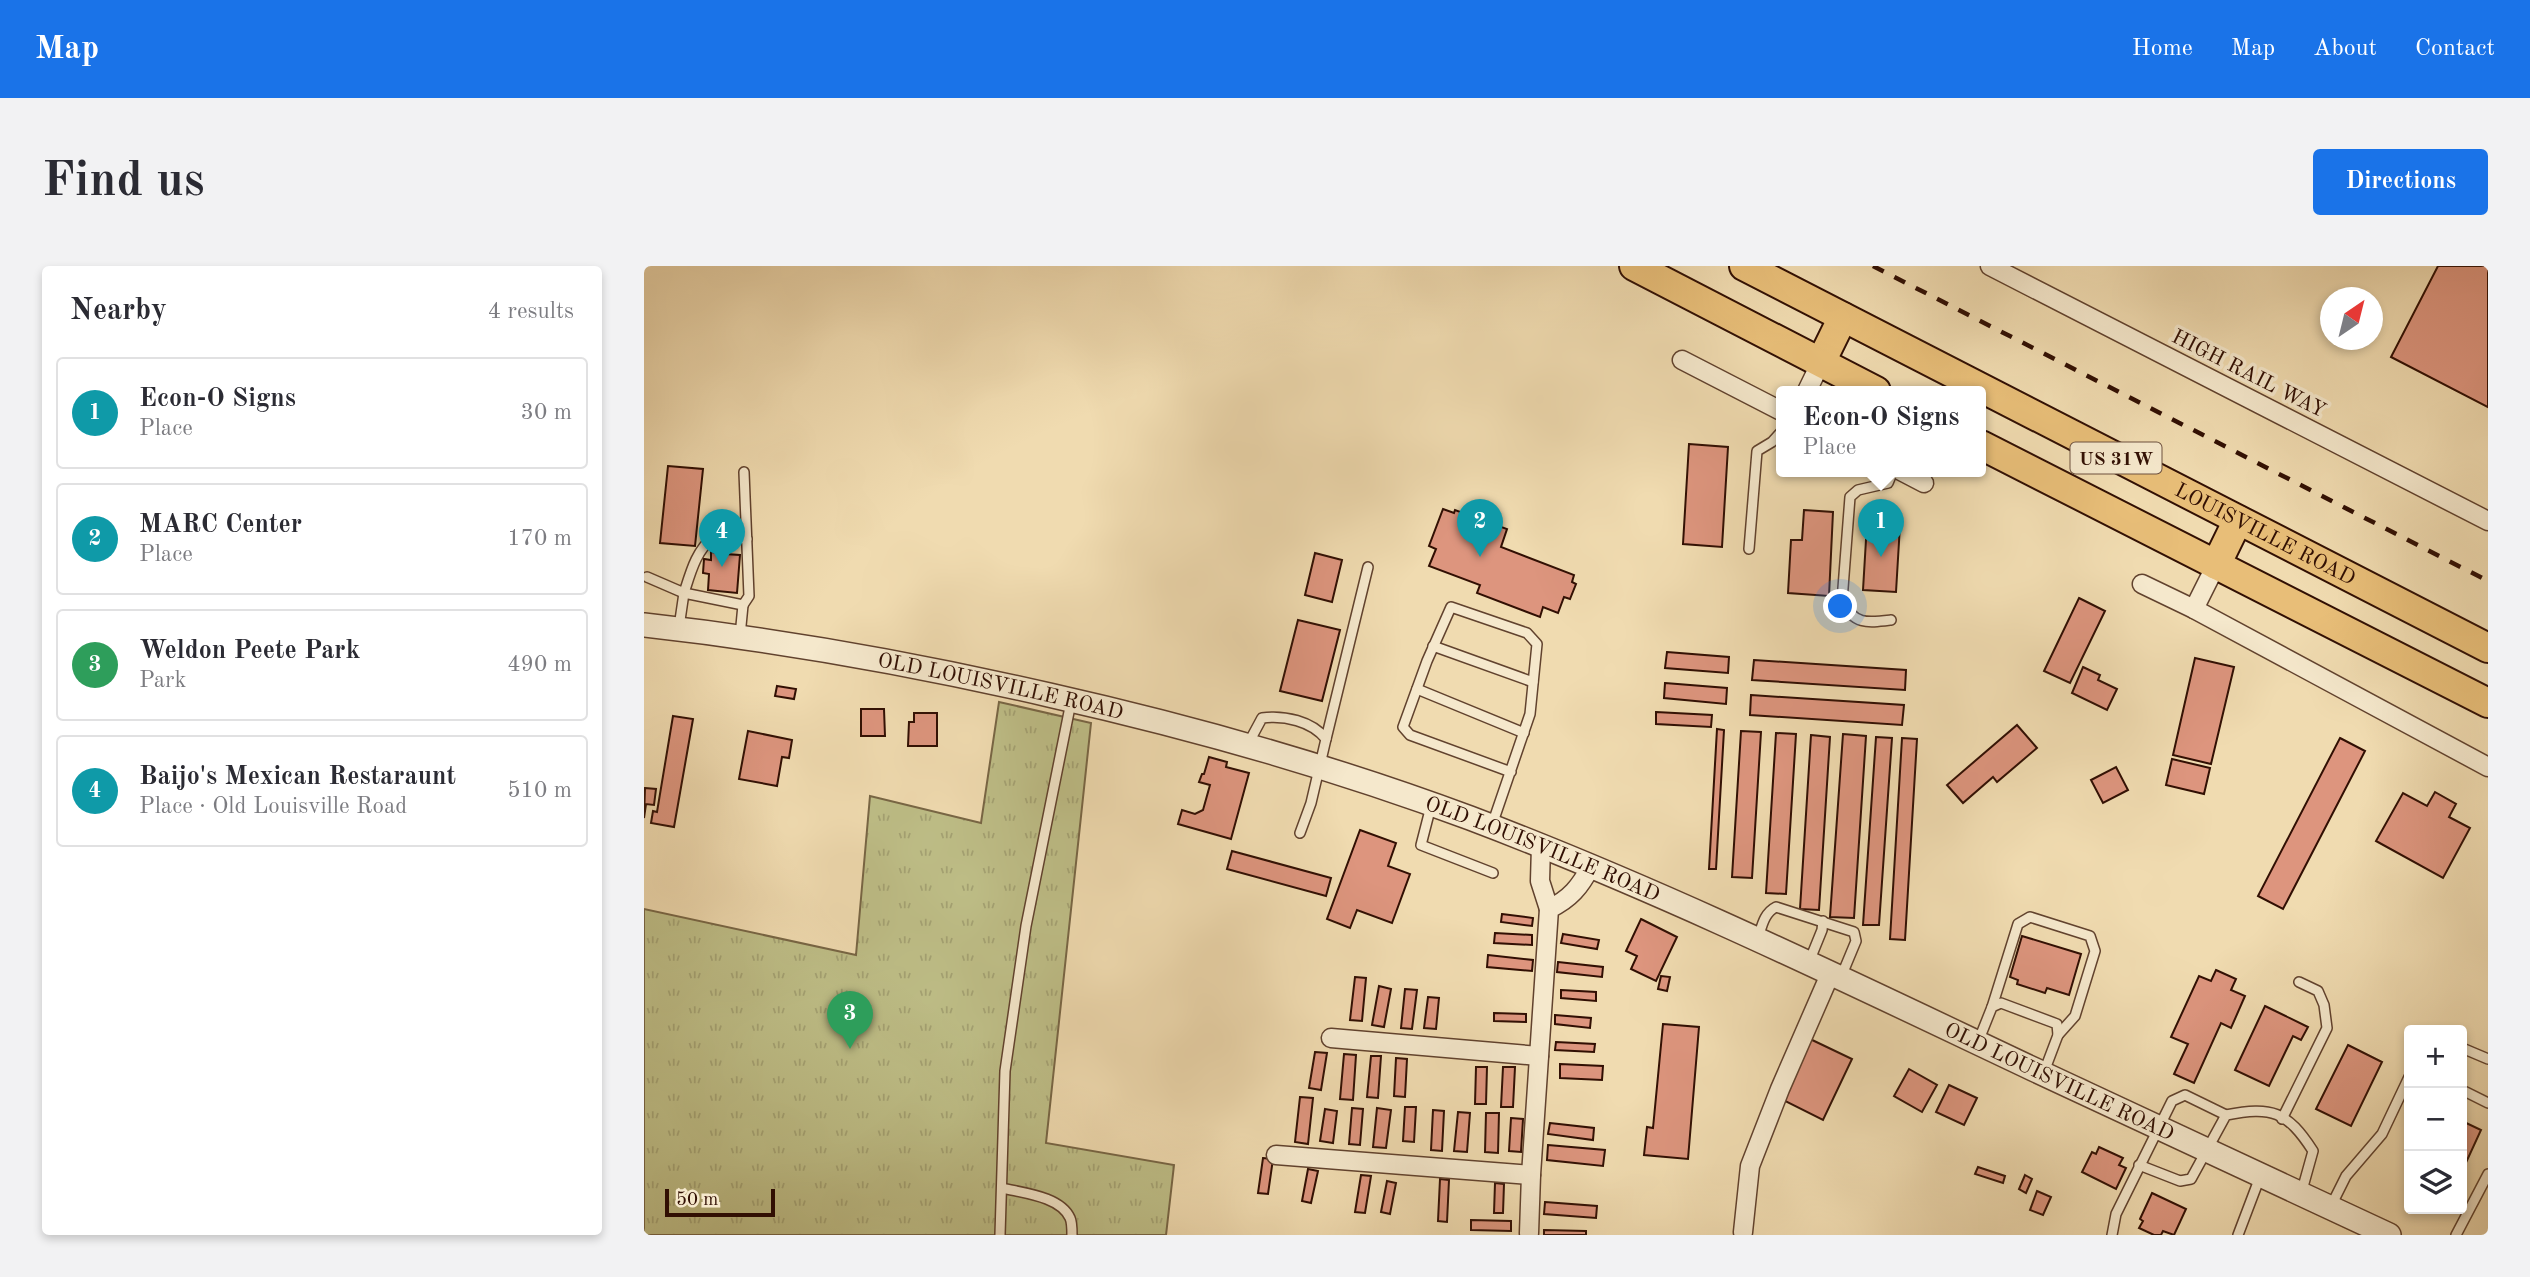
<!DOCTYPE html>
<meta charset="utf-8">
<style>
:root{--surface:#fff;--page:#f2f2f3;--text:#2b2b33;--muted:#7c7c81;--line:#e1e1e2;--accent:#1a73e8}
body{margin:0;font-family:"Old Standard TT",serif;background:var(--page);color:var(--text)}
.controls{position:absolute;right:21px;bottom:21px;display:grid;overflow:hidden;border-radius:7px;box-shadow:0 4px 10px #0003}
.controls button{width:63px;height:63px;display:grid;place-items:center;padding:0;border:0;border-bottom:2px solid var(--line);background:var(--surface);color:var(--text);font:35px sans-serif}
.compass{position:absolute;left:1676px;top:21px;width:63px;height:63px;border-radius:50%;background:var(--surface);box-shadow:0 4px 10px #0003;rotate:35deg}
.scale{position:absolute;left:21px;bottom:18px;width:110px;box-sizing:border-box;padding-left:7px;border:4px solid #310f03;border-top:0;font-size:19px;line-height:24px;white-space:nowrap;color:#310f03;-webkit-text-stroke:5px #f5e8cc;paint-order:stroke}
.you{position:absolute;left:1197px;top:341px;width:24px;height:24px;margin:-18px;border:5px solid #fff;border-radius:50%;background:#1a73e8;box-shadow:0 0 0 10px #1a73e833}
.badge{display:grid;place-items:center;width:46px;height:46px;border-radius:50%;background:var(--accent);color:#fff;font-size:23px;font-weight:700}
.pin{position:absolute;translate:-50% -58px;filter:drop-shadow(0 2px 4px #0008)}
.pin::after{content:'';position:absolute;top:37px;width:24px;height:21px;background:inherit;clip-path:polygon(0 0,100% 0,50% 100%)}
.popup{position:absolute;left:1132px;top:120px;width:210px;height:91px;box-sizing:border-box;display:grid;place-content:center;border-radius:7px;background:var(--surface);filter:drop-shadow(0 2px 5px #0005);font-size:23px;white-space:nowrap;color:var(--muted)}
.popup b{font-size:26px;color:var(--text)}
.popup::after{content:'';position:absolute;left:50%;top:100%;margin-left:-14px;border:14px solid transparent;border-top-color:var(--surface)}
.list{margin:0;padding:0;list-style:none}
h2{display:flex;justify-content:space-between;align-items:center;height:91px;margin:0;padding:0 28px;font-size:30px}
h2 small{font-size:23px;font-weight:400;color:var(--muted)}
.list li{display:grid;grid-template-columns:46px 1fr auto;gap:21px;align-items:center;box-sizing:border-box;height:112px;margin:0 14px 14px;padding:0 14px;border:2px solid var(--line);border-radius:7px}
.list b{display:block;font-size:26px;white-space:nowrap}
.list p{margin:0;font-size:23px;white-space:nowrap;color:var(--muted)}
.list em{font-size:23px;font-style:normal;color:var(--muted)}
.icon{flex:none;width:38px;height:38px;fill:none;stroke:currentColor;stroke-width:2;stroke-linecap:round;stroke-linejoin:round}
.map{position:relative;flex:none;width:1844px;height:969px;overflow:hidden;border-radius:7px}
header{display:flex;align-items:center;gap:42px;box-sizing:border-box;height:98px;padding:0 35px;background:var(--accent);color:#fff}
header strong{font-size:33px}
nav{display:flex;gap:38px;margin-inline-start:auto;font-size:24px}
.intro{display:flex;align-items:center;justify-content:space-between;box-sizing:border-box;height:168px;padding:0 42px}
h1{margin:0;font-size:49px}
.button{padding:18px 32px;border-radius:7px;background:var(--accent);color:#fff;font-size:24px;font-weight:700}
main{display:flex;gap:42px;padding:0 42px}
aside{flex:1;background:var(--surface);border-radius:7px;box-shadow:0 4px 10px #0003}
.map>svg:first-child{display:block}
.park{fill:url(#park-tufts);stroke:#786645;stroke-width:2}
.building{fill:#dd957e;stroke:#310f03;stroke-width:2}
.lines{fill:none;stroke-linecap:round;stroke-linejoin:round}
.service-casing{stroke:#61422e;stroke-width:12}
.minor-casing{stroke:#61422e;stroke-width:21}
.tertiary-casing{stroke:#61422e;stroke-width:26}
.primary-casing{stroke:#310f03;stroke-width:32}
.service{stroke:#f5e8cc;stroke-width:9}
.minor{stroke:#f5e8cc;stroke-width:18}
.tertiary{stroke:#f5e8cc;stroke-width:23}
.primary{stroke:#e8be78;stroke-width:28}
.rail{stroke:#310f03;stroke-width:4.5;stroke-dasharray:12 12;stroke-linecap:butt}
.labels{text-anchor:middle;stroke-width:7;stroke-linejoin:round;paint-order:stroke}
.shield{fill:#f5e8cc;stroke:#6c503f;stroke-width:2}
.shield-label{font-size:19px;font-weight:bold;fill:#310f03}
.street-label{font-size:21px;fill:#310f03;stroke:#f5e8cc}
</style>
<header>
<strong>Map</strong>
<nav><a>Home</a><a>Map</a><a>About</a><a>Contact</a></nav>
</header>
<div class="intro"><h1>Find us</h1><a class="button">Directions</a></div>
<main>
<aside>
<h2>Nearby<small>4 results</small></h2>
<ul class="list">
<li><span class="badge" style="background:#0f9aa8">1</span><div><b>Econ-O Signs</b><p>Place</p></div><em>30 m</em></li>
<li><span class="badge" style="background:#0f9aa8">2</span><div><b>MARC Center</b><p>Place</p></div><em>170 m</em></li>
<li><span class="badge" style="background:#2e9e5b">3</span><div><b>Weldon Peete Park</b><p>Park</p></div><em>490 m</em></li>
<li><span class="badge" style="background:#0f9aa8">4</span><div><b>Baijo's Mexican Restaraunt</b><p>Place · Old Louisville Road</p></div><em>510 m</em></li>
</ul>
</aside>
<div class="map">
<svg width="1844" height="969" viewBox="0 0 1844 969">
<defs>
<pattern id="park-tufts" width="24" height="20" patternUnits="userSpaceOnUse" patternTransform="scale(1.75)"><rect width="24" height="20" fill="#bebe87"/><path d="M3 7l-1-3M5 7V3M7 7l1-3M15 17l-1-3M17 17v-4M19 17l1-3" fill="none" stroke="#a4a273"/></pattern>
</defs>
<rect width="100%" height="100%" fill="#f0dbb0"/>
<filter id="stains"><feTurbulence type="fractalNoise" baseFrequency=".00286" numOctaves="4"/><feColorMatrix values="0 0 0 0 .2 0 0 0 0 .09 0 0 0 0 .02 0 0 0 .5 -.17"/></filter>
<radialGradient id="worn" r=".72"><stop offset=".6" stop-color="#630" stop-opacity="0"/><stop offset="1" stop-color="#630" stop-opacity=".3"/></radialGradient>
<path class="park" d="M355 436 447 457 402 877 530 899 522 969H0V643L212 689 226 530 337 557Z"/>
<g class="building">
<path d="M1794 0H1844V141L1747 91Z"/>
<path d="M1045 178 1084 181 1078 281 1039 278Z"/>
<path d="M24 200 59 203 51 280 16 277Z"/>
<path d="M799 243 810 247 811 244 863 263 857 281 930 309 928 316 932 318 926 333 920 331 914 347 899 341 896 351 833 327 836 319 785 300 792 283 785 280Z"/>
<path d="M1160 244 1189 246 1185 330 1144 327 1147 274H1158Z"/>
<path d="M1223 257 1256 259 1252 326 1219 324Z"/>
<path d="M75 279 82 280 81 288 96 289 93 327 64 324 65 308 59 307 60 293 67 294V286L74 287Z"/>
<path d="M671 287 698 294 688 336 661 329Z"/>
<path d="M1435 332 1461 345 1426 417 1400 405Z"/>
<path d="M654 354 696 364 678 435 636 425Z"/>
<path d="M1023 386 1085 391 1084 407 1021 402Z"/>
<path d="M1551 392 1590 401 1567 498 1529 489Z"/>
<path d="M1110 394 1262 404 1261 424 1108 414Z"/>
<path d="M1439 401 1456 409 1454 414 1473 423 1463 444 1428 427Z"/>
<path d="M1021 417 1083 422 1082 438 1020 432Z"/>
<path d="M133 420 152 423 150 433 131 430Z"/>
<path d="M1107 429 1260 439 1258 459 1106 449Z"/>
<path d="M217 443H240L241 470H217Z"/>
<path d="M1012 446 1068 449 1067 461 1012 458Z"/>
<path d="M270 447H293V480H264L265 456H270Z"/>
<path d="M29 450 49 453 30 561 7 557 9 545 13 546Z"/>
<path d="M1373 459 1393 482 1353 516 1349 511 1319 537 1303 519Z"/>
<path d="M1073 463 1080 464 1072 603H1065Z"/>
<path d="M104 465 148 474 145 492 138 491 133 520 95 513Z"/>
<path d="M1097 465 1117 466 1108 612 1088 611Z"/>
<path d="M1132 467 1152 468 1142 628 1122 627Z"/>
<path d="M1199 468 1222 470 1210 652 1186 651Z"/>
<path d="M1167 469 1186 471 1175 644 1156 643Z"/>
<path d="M1232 471 1248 472 1235 659H1219Z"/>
<path d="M1258 472 1273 473 1261 674 1246 673Z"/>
<path d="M1696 472 1721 485 1639 643 1614 630Z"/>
<path d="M565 491 583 496 582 501 605 507 587 573 534 558 538 544 551 548 559 544 566 519 555 516 558 508H560Z"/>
<path d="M1528 493 1566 502 1560 528 1522 519Z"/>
<path d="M1472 501 1484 524 1459 537 1447 514Z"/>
<path d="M1 522 12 523 10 539 2 538 0 552Z"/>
<path d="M1791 526 1812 538 1805 551 1826 562 1799 612 1732 575 1759 527 1783 540Z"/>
<path d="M716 564 752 577 744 600 766 608 748 657 713 644 706 662 683 653Z"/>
<path d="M588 585 687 612 682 630 583 603Z"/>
<path d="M858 648 889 652 888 660 857 656Z"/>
<path d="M997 653 1033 671 1012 715 987 703 993 690 982 685Z"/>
<path d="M851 667 888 669V679L850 677Z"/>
<path d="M919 668 955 674 953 683 917 677Z"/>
<path d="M1378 670 1437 688 1425 729 1403 722 1401 727 1373 718 1374 714 1366 711Z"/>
<path d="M844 689 889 694 888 705 843 701Z"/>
<path d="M914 696 959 701 958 711 913 706Z"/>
<path d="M1572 704 1592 713 1587 724 1601 730 1587 762 1577 757 1550 817 1530 808 1544 778 1527 771 1555 710 1567 715Z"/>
<path d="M1017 710 1026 711 1023 725 1014 723Z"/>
<path d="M711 711 722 712 718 755 706 754Z"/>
<path d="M735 720 747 723 740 761 728 759Z"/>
<path d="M761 723 773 724 768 763 757 762Z"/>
<path d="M917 724 952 726V735L917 732Z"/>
<path d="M784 731 795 732 792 763 780 762Z"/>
<path d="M1621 740 1664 761 1657 774 1649 770 1625 820 1591 804Z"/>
<path d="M850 747 882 748V756L850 755Z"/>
<path d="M911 749 947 752 946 762 911 758Z"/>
<path d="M1019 758 1055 761 1044 893 1000 889 1003 861 1009 862Z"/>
<path d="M1164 772 1208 793 1179 854 1135 832Z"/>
<path d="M912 776 951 778 950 786 911 784Z"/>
<path d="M1704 779 1738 796 1707 860 1672 843Z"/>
<path d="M671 786 683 787 677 824 665 822Z"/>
<path d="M700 788 712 789 709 834 696 833Z"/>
<path d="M727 790H737L734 832 723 831Z"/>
<path d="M752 792 763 793 761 831 750 830Z"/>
<path d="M916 798 959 800 958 814 916 812Z"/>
<path d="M832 801H843L842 838H831Z"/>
<path d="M859 801H871L869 841H857Z"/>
<path d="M1265 803 1293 819 1278 846 1250 830Z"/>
<path d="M1305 819 1333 832 1320 859 1292 846Z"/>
<path d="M656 831 669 832 664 878 651 876Z"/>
<path d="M761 841H772L770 876 759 875Z"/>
<path d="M708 842 719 843 716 879 705 878Z"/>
<path d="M733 842 747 844 742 882 729 881Z"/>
<path d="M681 843 693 845 689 877 676 875Z"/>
<path d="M789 844 800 845 798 885 787 884Z"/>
<path d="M814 846 826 847 823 886 810 885Z"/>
<path d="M842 847H855L854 887 841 886Z"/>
<path d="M867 852 879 853 877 886 865 885Z"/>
<path d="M1818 855 1837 864 1820 901 1818 900Z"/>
<path d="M906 857 950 862 949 874 904 868Z"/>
<path d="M904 879 961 884 959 900 903 894Z"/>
<path d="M1455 881 1479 892 1475 899 1482 902 1472 923 1438 906 1448 886 1452 888Z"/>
<path d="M619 892 629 893 624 928 614 927Z"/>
<path d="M1334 901 1361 910 1359 917 1331 908Z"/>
<path d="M664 903 674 905 667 937 658 935Z"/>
<path d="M717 909 727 910 721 947 711 946Z"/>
<path d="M1381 909 1388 913 1382 927 1375 923Z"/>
<path d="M796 913 805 914 803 956 794 955Z"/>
<path d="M743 915 752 917 746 948 737 946Z"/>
<path d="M851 917 860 918 859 947H850Z"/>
<path d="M1393 925 1407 931 1399 949 1386 944Z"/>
<path d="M1508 927 1542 943 1530 969 1519 965 1517 969H1510L1495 962 1499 955 1496 953Z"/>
<path d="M901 936 953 940 952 952 900 948Z"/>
<path d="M827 954 867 955V965L827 964Z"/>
<path d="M900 964 942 965V969H900Z"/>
</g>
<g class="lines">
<g class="service-casing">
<g id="service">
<path d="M1105 283 1113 185 1128 176 1137 166"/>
<path d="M3 311 40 327C47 305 52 285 70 270L103 273"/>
<path d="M99 339 105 330 100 206"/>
<path d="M1247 354C1223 357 1210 359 1198 335L1206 231 1214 224 1244 217 1249 205"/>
<path d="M35 361 40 327 99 339 96 370"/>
<path d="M789 380 889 416"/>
<path d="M773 423 880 467"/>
<path d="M682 473 724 301"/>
<path d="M604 478 618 452C640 449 668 455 682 473L667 537 656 567"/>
<path d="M787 540 777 579 849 607"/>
<path d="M848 559 886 448 893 378 883 367 807 341 783 395 759 461 766 469 867 506"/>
<path d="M1114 672C1118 660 1120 647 1132 641L1210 666 1212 675 1197 711"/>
<path d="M1165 696 1178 664 1179 655"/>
<path d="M1348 741 1374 658 1386 651 1446 670 1451 685 1431 750 1414 769"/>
<path d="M1334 776 1348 741 1357 737 1413 758 1414 769 1400 806"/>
<path d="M1818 782 1844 793"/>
<path d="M1818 824 1844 837"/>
<path d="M1638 853 1683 762 1680 739 1674 725 1655 716"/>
<path d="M1495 899 1536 915 1547 913 1582 849C1628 840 1643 845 1669 885L1657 928"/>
<path d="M358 922C378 927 416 930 426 952 428 956 428 964 428 969"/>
<path d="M1687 940 1702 910 1738 868 1765 811"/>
<path d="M356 969 361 805 382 660 427 436"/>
<path d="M1468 969 1472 948 1528 835 1541 829 1582 849"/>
<path d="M1594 969 1616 911"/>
<path d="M1812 969 1844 908"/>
</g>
</g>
<g class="minor-casing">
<g id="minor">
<path d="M1346 0 1844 255"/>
<path d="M1038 94 1137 145"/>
<path d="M1163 125 1177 96"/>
<path d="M1257 205 1280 217"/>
<path d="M1498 318 1550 343 1844 501"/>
<path d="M1550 343 1572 299"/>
<path d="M897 580 896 615 905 643"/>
<path d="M687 772 895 790"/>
<path d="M632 889 887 909"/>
<path d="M1099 966 1106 900 1136 823 1187 706"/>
<path d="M885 967 887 909 905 643C926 633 936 621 947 600"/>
</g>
</g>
<g class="tertiary-casing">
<g id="tertiary">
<path id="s1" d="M0 359C136 374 271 398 405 429 547 461 689 501 826 552 1019 625 1203 715 1389 803 1507 859 1626 913 1745 969"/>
</g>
</g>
<g class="primary-casing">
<g id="primary">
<path d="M990 0 1232 125"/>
<path id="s2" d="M1100 0 1844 382"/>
<path d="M1177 96 1199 51"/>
<path d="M1337 179 1844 437"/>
<path d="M1572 299 1594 254"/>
</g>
</g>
<use href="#service" class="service"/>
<use href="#minor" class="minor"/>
<use href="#tertiary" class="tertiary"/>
<use href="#primary" class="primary"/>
<path class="rail" d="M1229 0 1844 315"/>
</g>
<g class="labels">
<rect class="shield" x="1426.5" y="176.5" width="91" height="31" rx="5"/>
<g class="shield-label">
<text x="1472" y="199">US 31W</text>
</g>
<g class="street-label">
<text transform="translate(1605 107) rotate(27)" y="7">HIGH RAIL WAY</text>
<text dy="7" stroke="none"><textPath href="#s2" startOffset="586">LOUISVILLE ROAD</textPath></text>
<text dy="7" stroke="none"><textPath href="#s1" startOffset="362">OLD LOUISVILLE ROAD</textPath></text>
<text dy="7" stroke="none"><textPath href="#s1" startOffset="929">OLD LOUISVILLE ROAD</textPath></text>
<text dy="7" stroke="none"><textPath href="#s1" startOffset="1496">OLD LOUISVILLE ROAD</textPath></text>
</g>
</g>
<rect width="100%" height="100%" filter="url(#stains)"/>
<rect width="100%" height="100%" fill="url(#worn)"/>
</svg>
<div class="controls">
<button>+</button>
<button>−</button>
<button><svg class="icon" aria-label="layers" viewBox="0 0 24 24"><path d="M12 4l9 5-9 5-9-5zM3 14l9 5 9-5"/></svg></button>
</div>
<svg class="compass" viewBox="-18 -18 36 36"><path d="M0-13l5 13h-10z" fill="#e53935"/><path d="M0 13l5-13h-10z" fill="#7c7c81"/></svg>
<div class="scale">50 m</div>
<div class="you"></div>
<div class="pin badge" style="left:1237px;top:291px;background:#0f9aa8">1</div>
<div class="popup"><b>Econ-O Signs</b>Place</div>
<div class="pin badge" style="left:836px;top:291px;background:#0f9aa8">2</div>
<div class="pin badge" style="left:206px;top:783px;background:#2e9e5b">3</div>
<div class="pin badge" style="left:78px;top:301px;background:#0f9aa8">4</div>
</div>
</main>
